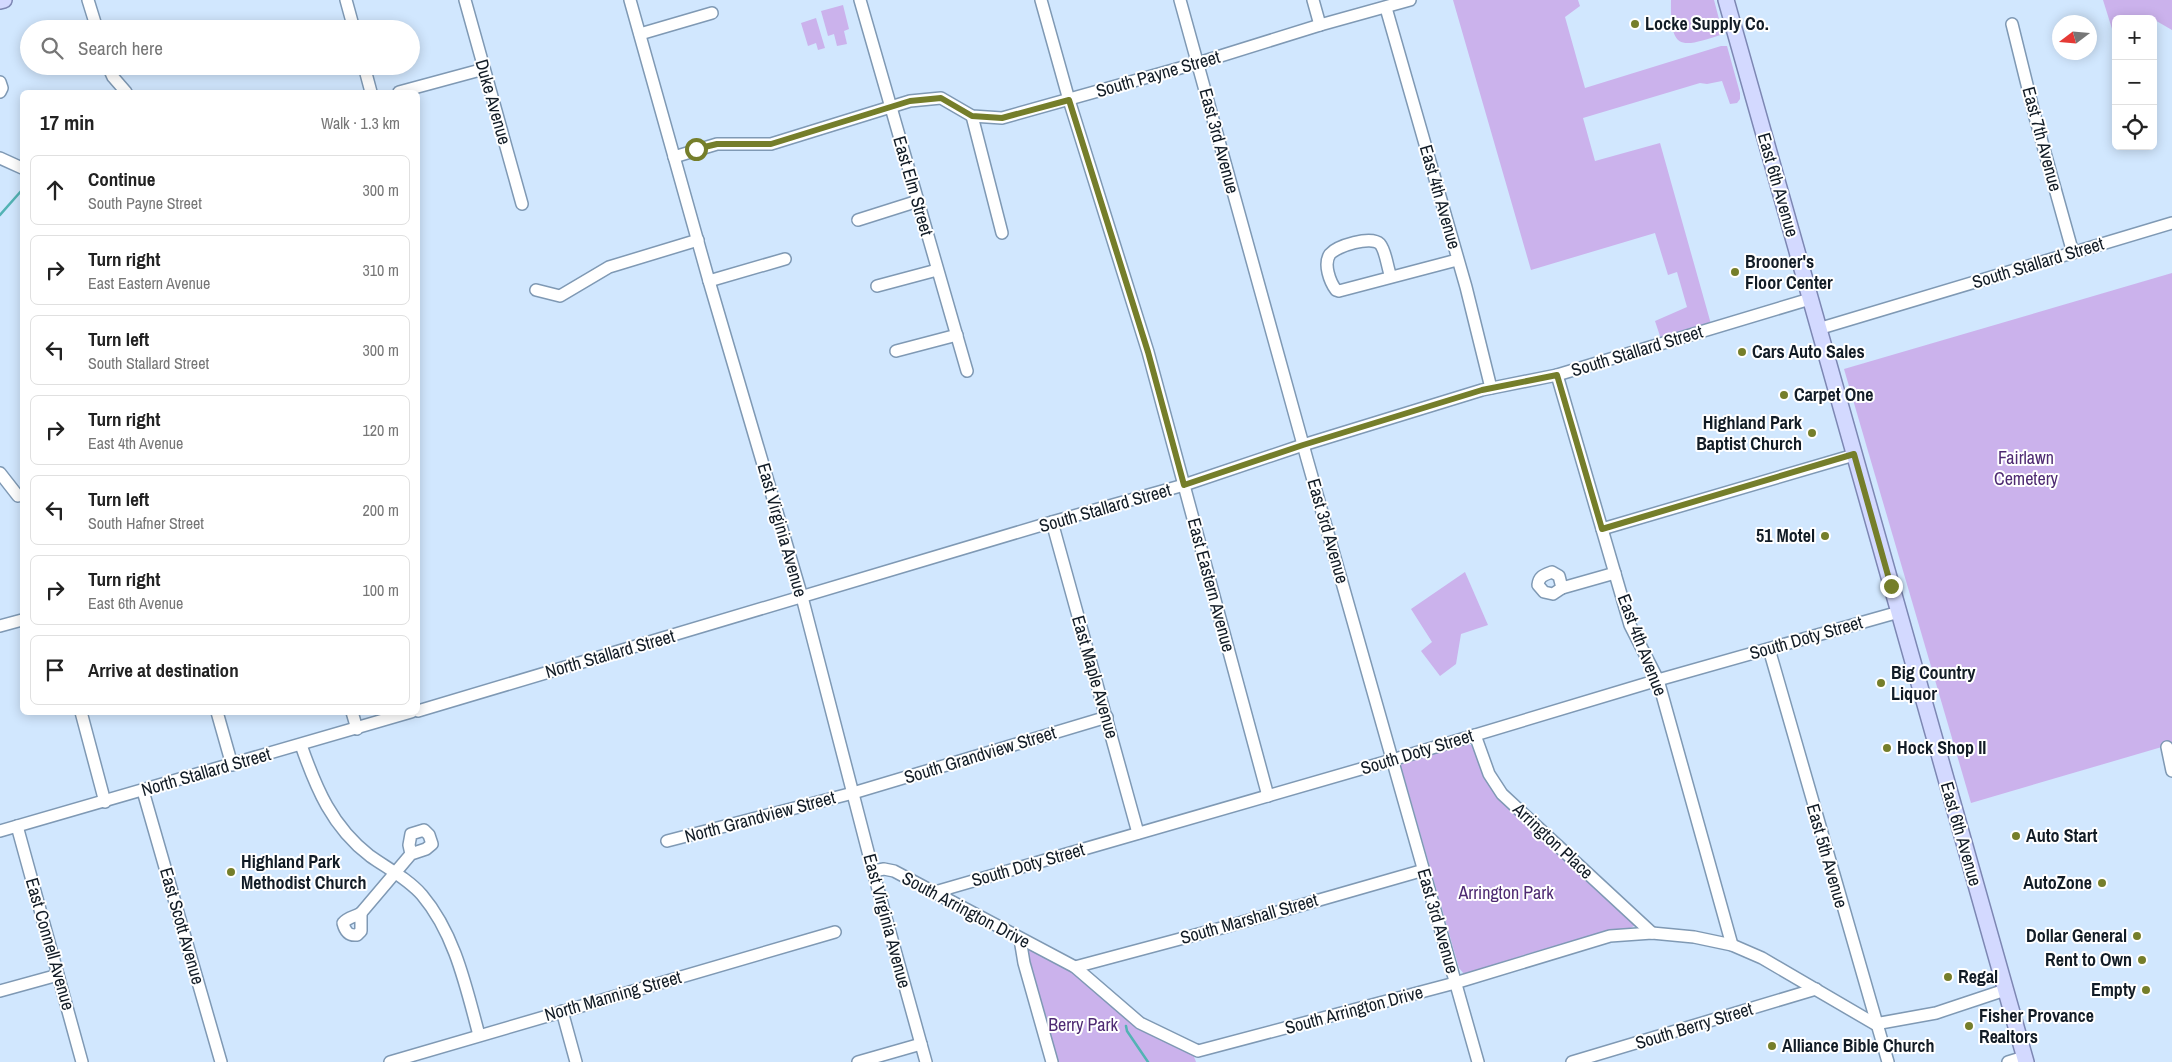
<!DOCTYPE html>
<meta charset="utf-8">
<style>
:root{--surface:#fff;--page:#f2f2f2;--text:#222;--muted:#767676;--line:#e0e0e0}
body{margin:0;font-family:"Archivo Narrow",sans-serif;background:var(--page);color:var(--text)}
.controls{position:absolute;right:15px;top:15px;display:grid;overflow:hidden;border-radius:8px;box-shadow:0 2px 12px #0003}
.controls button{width:45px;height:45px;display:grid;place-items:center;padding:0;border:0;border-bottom:1px solid var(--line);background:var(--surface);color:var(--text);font:25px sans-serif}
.compass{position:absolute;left:2052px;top:15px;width:45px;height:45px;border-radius:50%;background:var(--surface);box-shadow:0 2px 12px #0003;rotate:254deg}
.stop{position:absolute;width:15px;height:15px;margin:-11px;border:4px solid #757e2a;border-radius:50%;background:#fff}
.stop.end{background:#757e2a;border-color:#fff;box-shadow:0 1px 5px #0008}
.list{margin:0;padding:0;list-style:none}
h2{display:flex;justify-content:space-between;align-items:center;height:65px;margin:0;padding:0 20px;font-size:21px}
h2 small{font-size:16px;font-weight:400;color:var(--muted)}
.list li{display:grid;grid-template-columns:32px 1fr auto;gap:15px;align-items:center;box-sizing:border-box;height:70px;margin:0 10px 10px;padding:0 10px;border:1px solid var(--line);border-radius:8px}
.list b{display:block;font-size:19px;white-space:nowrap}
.list p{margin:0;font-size:16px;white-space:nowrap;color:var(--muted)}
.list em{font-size:16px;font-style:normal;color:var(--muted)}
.icon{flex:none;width:28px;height:28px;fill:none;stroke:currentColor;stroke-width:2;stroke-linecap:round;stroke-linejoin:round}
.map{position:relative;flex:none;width:2172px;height:1062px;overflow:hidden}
.search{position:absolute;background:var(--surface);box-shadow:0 2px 12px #0003;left:20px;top:20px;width:400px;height:55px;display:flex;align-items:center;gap:12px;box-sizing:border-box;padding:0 18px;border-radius:28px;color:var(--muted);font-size:19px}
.panel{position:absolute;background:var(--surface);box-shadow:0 2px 12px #0003;left:20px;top:90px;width:400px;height:625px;border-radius:8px}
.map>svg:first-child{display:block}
.green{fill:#cbb2ec}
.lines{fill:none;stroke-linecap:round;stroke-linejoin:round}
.stream{stroke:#53b3b4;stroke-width:2.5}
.minor-casing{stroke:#7f99b4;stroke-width:14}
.major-casing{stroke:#7d87b3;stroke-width:18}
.minor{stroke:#fff;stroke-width:11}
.major{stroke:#d3d9ff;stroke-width:15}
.route{stroke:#757e2a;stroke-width:6}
.poi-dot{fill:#757e2a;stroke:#fff;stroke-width:2}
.labels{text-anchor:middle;stroke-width:4;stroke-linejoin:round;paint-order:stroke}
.poi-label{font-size:18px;font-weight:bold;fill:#121c26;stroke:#fff;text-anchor:start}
.street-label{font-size:18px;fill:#121c26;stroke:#fff}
.park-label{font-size:18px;fill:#4e2a72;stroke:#fff}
</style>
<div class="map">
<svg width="2172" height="1062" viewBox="0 0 2172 1062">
<rect width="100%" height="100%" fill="#d1e7fe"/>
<g class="green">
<path d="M1453 0H1578L1580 6 1565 17 1585 88 1721 46H1727L1740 93V99L1737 103 1730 104 1722 81 1707 84 1700 83 1583 118 1595 161 1660 143 1711 324 1661 339 1655 321 1687 307 1677 272 1668 275 1655 233 1531 270Z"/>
<path d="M1671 0H1714L1723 34C1681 48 1670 52 1671 0Z"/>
<path d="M2103 0H2172V30L2153 19H2116V31L2113 32Z"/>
<path d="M843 5 849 29 844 31 847 44 837 46 834 34 828 36 821 11Z"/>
<path d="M816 18 825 48 818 50 816 43 808 46 801 23Z"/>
<path d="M2172 273V744L1971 803 1844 369Z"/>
<path d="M1465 572 1488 625 1461 634 1456 664 1440 676 1421 651 1432 642 1411 609Z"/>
<path d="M1466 743 1475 747 1498 797 1634 923V926C1629 930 1589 937 1579 940 1540 949 1502 962 1464 974L1459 968 1400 763Z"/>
<path d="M1025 942 1072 969 1193 1054 1196 1062H1056L1026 961Z"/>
</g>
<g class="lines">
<g class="stream">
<path d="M0 215 22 190"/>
<path d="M1126 1026 1127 1031 1148 1062"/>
</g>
<g class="minor-casing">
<g id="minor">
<path d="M88 0 97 29"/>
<path d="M346 0 354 29"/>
<path d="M465 0 522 204"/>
<path d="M630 0 709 281 802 597 873 871 926 1062"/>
<path d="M860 0 967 371"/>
<path d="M1041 0 1069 100 1148 352 1268 796"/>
<path d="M1180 0 1307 459 1478 1062"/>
<path d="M1313 0 1320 25"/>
<path d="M1386 8 1466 287 1491 388"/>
<path d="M2012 24 2035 117 2073 253"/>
<path d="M640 34 712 13"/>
<path d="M108 66 113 77 126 92"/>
<path d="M364 66 371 92"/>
<path d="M0 82 2 88 0 92"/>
<path d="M399 92 484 69"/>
<path d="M972 116 1002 233"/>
<path d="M674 157 717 144H771L910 101 941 98 972 116 1002 118 1198 63 1320 25 1410 0"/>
<path d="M0 158 22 168"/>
<path d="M858 220 918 201"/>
<path d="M1391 277C1387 267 1386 251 1380 244 1371 235 1337 246 1330 254 1323 264 1330 282 1336 290L1339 291 1457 260"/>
<path d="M709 281 785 259"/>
<path d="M877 286 937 270"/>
<path d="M536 290 560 296 609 267 698 240"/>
<path d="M1818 329 2172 223"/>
<path d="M896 351 957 335"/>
<path d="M1557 375 1630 625 1658 680 1732 945"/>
<path d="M0 473 18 496"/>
<path d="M1052 522 1138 833"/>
<path d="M1602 529 1854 455"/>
<path d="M1552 572 1559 576 1562 588 1553 594 1544 592 1538 585C1539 576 1544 575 1552 572Z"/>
<path d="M1562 588 1615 573"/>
<path d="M0 626 22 620"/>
<path d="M1769 649 1888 1062"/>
<path d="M418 711 1052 522 1184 485 1303 445 1482 390 1557 375 1810 299"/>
<path d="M81 712 105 802"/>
<path d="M217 712 232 765"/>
<path d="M352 712 357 729"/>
<path d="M1475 735 1489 774 1502 794 1652 933"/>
<path d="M301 745C316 788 332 827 370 856 387 868 408 879 422 895 455 934 466 987 479 1035"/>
<path d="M2167 747 2172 771"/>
<path d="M143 791 221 1062"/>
<path d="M17 826 82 1062"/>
<path d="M0 831 411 712"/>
<path d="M667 841 853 793 1107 717"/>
<path d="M873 871 884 869 894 871 1075 967 1140 1023 1198 1051 1455 983 1610 936 1652 933 1694 937 1732 945 1762 958 1875 1024 1936 1013 2005 990"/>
<path d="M935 892 1392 760 1658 680 1899 612"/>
<path d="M361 913 411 854 409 845 411 834 424 830 429 835 432 844 426 849 411 854"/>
<path d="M361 913V931L357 935C348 936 345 931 343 923 348 917 355 917 361 913Z"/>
<path d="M1020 939 1024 963 1052 1062"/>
<path d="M1075 967 1225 927 1424 870"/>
<path d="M0 991 58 975"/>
<path d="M562 1011 576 1062"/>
<path d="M390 1062 835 932"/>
<path d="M858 1062 921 1044"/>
<path d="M1572 1062 1816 989"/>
<path d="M2008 1062 2024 1057"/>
</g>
</g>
<g class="major-casing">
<g id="major">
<path d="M1726 0 2026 1062"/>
<path d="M0 1 4 0"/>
</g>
</g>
<use href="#minor" class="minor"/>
<use href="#major" class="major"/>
</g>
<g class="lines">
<path class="route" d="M696 149 717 144H771L910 101 941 98 972 116 1002 118 1069 100 1148 352 1184 485 1303 445 1482 390 1557 375 1602 529 1854 454 1891 586"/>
</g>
<g class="poi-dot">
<circle cx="1635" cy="24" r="5"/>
<circle cx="1735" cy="272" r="5"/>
<circle cx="1742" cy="352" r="5"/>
<circle cx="1784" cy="395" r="5"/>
<circle cx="1812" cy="433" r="5"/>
<circle cx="1825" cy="536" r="5"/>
<circle cx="1881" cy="683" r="5"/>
<circle cx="1887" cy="748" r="5"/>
<circle cx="2016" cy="836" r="5"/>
<circle cx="231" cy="872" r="5"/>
<circle cx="2102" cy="883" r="5"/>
<circle cx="2137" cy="936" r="5"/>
<circle cx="2142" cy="960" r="5"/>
<circle cx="1948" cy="977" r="5"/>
<circle cx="2146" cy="990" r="5"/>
<circle cx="1969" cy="1026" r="5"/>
<circle cx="1772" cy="1046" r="5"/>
</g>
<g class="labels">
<g class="poi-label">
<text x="1645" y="30">Locke Supply Co.</text>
<text x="1745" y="268">Brooner's<tspan x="1745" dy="21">Floor Center</tspan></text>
<text x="1752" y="358">Cars Auto Sales</text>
<text x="1794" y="401">Carpet One</text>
<text x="1802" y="429" text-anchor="end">Highland Park<tspan x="1802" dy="21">Baptist Church</tspan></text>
<text x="1815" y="542" text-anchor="end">51 Motel</text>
<text x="1891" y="679">Big Country<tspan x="1891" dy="21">Liquor</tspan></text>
<text x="1897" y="754">Hock Shop II</text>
<text x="2026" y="842">Auto Start</text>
<text x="241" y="868">Highland Park<tspan x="241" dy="21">Methodist Church</tspan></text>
<text x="2092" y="889" text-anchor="end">AutoZone</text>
<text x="2127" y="942" text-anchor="end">Dollar General</text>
<text x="2132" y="966" text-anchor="end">Rent to Own</text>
<text x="1958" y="983">Regal</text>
<text x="2136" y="996" text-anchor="end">Empty</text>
<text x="1979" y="1022">Fisher Provance<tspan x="1979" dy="21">Realtors</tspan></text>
<text x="1782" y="1052">Alliance Bible Church</text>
</g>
<g class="street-label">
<text transform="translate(1158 74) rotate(-16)" y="6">South Payne Street</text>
<text transform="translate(493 102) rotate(74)" y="6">Duke Avenue</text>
<text transform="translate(2042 139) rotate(75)" y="6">East 7th Avenue</text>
<text transform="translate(1219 141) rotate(75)" y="6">East 3rd Avenue</text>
<text transform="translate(1778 185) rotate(74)" y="6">East 6th Avenue</text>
<text transform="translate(913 186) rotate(74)" y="6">East Elm Street</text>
<text transform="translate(1440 197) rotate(74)" y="6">East 4th Avenue</text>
<text transform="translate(2038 263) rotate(-17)" y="6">South Stallard Street</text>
<text transform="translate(1637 351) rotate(-17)" y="6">South Stallard Street</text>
<text transform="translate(1105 508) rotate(-16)" y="6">South Stallard Street</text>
<text transform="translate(782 530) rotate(74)" y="6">East Virginia Avenue</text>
<text transform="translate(1328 531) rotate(74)" y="6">East 3rd Avenue</text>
<text transform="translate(1211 585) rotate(75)" y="6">East Eastern Avenue</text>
<text transform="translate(1806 638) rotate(-16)" y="6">South Doty Street</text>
<text transform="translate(1642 645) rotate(69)" y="6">East 4th Avenue</text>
<text transform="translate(610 654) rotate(-16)" y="6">North Stallard Street</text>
<text transform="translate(1095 677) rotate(74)" y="6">East Maple Avenue</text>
<text transform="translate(1417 752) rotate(-17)" y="6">South Doty Street</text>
<text transform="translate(980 755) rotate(-17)" y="6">South Grandview Street</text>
<text transform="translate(206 772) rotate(-16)" y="6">North Stallard Street</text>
<text transform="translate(760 817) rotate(-15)" y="6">North Grandview Street</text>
<text transform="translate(1961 834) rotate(74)" y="6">East 6th Avenue</text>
<text transform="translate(1553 841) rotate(43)" y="6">Arrington Place</text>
<text transform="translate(1827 856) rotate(74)" y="6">East 5th Avenue</text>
<text transform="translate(1028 865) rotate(-16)" y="6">South Doty Street</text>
<text transform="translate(966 910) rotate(28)" y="6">South Arrington Drive</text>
<text transform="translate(1249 919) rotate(-16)" y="6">South Marshall Street</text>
<text transform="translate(887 921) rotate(75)" y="6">East Virginia Avenue</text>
<text transform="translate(1438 921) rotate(74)" y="6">East 3rd Avenue</text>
<text transform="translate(182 926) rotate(74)" y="6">East Scott Avenue</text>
<text transform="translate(50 944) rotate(74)" y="6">East Connell Avenue</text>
<text transform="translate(613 996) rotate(-16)" y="6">North Manning Street</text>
<text transform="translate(1354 1010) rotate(-15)" y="6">South Arrington Drive</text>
<text transform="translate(1694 1026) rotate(-17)" y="6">South Berry Street</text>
</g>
<g class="park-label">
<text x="2026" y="464">Fairlawn<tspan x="2026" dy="21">Cemetery</tspan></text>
<text x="1506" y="899">Arrington Park</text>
<text x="1083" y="1031">Berry Park</text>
</g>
</g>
</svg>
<div class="controls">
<button>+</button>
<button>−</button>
<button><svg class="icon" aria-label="locate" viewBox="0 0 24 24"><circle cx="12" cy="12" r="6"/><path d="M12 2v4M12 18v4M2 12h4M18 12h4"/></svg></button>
</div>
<svg class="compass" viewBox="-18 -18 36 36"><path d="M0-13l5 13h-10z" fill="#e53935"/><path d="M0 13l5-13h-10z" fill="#767676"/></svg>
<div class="stop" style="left:696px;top:149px"></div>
<div class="stop end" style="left:1891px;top:586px"></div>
<div class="search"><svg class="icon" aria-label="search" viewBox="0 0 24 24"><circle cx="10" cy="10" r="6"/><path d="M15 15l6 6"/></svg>Search here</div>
<section class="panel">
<h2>17 min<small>Walk · 1.3 km</small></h2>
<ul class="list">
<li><svg class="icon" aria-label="ahead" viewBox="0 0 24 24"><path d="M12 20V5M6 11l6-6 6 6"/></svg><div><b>Continue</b><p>South Payne Street</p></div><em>300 m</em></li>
<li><svg class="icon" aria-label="right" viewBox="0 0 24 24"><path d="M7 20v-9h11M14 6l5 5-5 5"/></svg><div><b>Turn right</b><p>East Eastern Avenue</p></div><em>310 m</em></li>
<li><svg class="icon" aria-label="left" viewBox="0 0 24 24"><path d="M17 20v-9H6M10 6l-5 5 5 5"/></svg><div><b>Turn left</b><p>South Stallard Street</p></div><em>300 m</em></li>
<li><svg class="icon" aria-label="right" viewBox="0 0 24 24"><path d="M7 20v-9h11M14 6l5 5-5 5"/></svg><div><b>Turn right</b><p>East 4th Avenue</p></div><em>120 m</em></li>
<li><svg class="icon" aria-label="left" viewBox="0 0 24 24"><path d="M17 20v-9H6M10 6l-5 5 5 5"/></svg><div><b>Turn left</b><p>South Hafner Street</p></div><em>200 m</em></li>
<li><svg class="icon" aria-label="right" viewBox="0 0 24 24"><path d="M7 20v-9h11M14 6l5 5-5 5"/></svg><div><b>Turn right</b><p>East 6th Avenue</p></div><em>100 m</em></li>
<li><svg class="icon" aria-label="arrive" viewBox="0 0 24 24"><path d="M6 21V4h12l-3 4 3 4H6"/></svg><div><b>Arrive at destination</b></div></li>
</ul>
</section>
</div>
